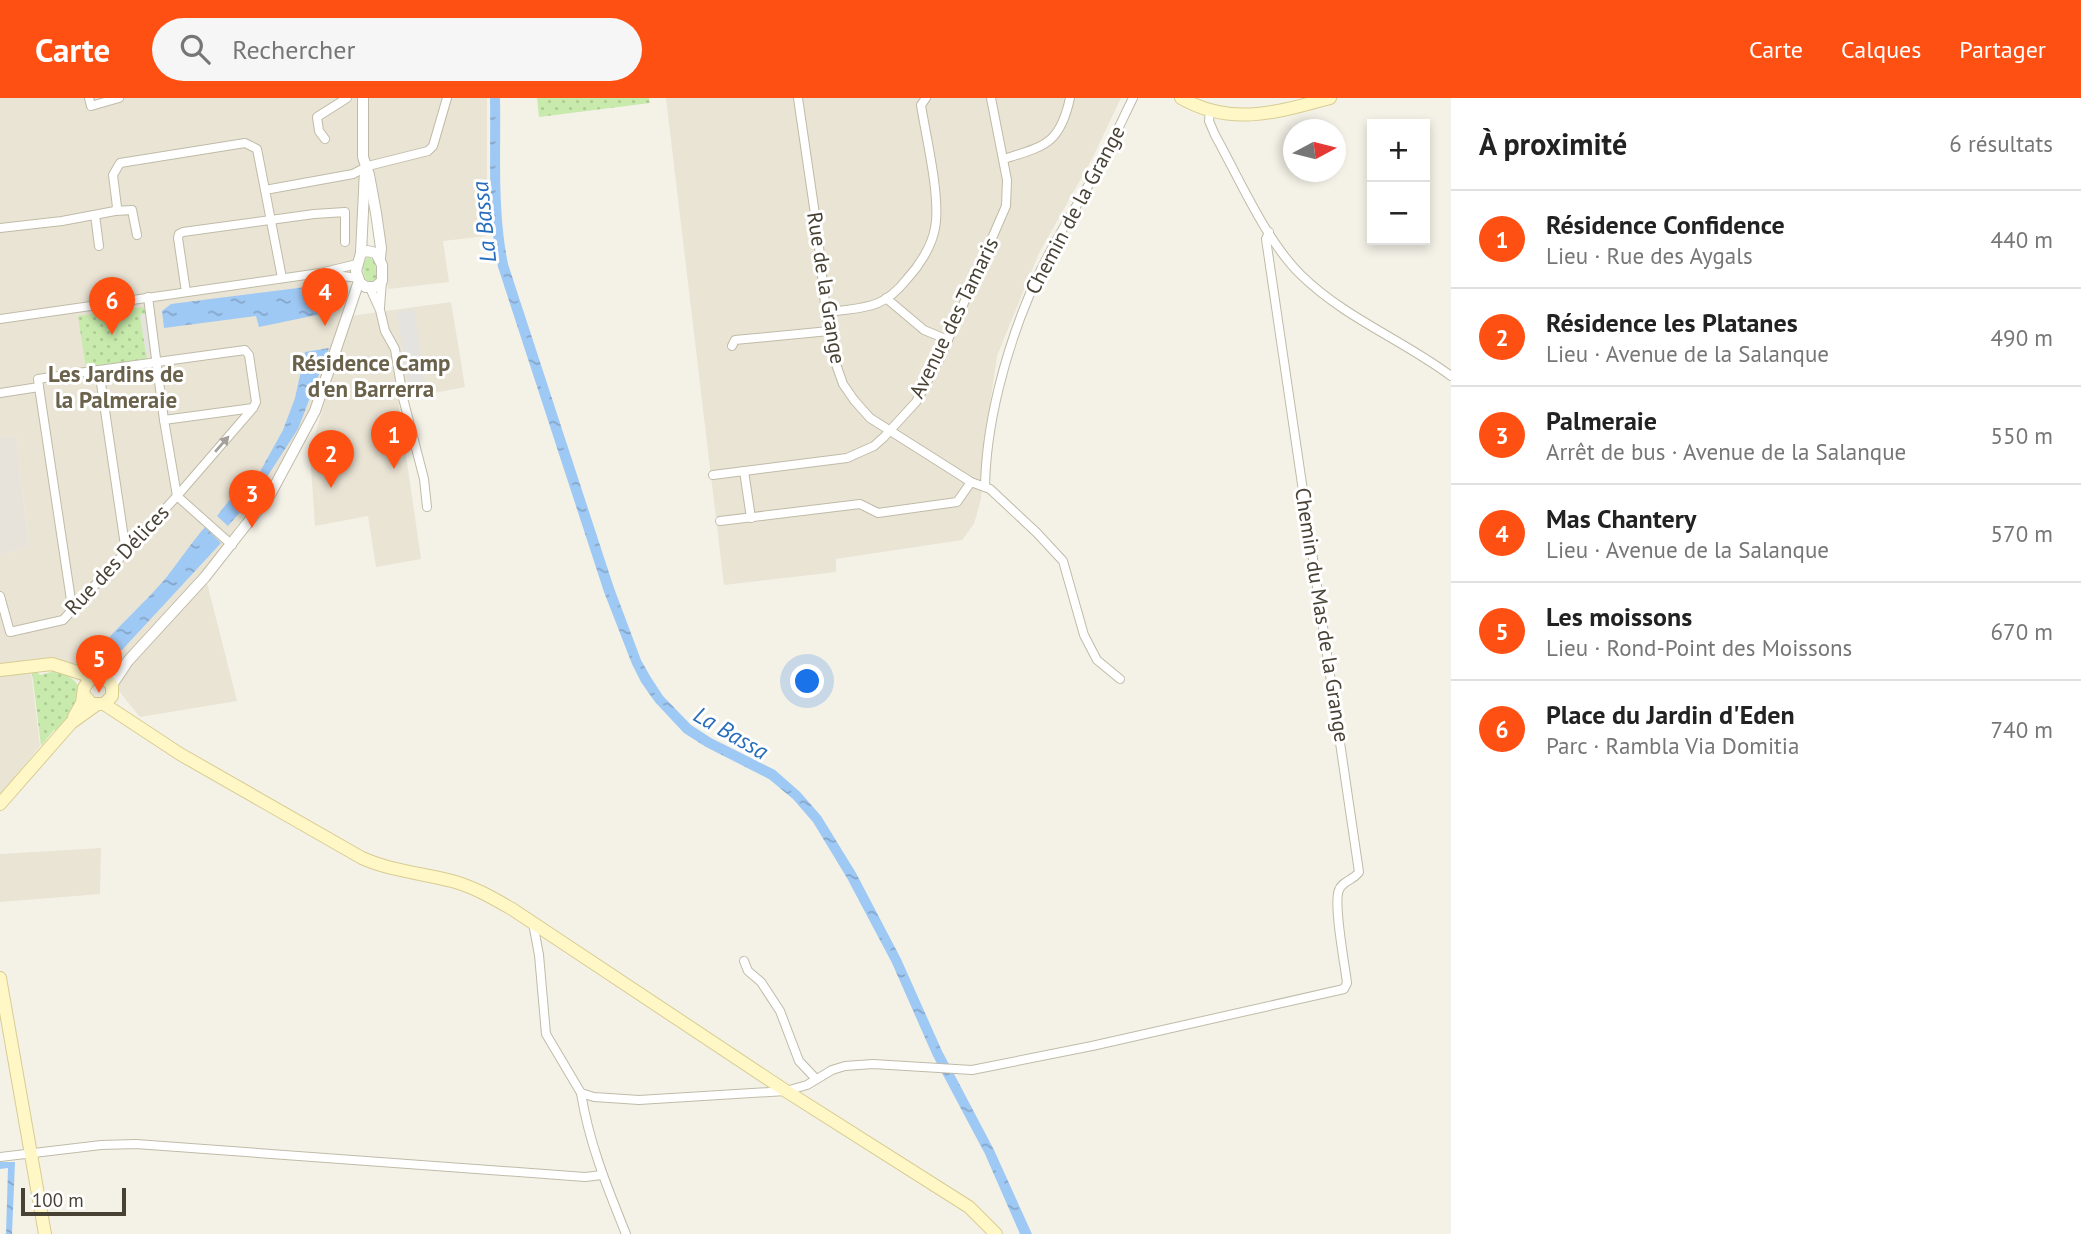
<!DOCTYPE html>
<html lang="fr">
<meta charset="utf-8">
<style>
:root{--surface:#fff;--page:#f6f6f6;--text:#222;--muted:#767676;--line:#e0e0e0;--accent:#ff5013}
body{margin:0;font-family:"PT Sans",sans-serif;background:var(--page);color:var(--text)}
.controls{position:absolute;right:21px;top:21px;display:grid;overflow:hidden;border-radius:0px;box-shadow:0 4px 10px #0003}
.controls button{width:63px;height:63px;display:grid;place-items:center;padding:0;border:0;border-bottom:2px solid var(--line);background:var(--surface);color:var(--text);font:35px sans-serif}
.compass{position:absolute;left:1283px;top:21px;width:63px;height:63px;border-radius:50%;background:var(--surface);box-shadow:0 4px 10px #0003;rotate:83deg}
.scale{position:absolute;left:21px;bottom:18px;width:105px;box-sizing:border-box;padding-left:7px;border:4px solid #484235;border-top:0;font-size:19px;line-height:24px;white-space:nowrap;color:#484235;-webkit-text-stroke:5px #fff;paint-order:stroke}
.you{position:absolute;left:808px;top:584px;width:24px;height:24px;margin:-18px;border:5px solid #fff;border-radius:50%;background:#1a73e8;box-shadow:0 0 0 10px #1a73e833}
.badge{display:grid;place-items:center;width:46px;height:46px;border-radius:50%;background:var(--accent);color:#fff;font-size:23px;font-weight:700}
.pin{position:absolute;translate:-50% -58px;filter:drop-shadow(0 2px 4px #0008)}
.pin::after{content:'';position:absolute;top:37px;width:24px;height:21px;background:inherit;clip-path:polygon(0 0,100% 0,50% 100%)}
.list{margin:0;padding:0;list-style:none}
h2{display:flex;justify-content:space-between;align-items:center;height:91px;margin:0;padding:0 28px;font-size:30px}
h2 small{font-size:23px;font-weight:400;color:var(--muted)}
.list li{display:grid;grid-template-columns:46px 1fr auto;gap:21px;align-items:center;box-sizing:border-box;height:98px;padding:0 28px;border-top:2px solid var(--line)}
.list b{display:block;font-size:26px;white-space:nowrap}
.list p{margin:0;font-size:23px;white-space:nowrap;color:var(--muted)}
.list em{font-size:23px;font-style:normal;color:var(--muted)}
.icon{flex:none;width:38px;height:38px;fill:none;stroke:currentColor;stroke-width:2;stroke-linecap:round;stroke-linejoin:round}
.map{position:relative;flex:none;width:1451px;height:1136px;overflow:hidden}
header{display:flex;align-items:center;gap:42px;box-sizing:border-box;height:98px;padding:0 35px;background:var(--accent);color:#fff}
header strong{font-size:33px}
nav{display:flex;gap:38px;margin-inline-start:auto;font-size:24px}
.search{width:490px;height:63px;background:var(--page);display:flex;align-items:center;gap:18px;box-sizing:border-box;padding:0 24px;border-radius:38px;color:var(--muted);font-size:26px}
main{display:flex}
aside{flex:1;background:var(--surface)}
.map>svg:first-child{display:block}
.residential{fill:#e9e4d4}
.industrial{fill:#e7e3db}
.green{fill:url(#green-dots)}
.parking{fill:#e5e3df}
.water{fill:url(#water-ripples)}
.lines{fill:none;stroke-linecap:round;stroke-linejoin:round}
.minor-casing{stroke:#c0bba8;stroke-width:10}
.tertiary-casing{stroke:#c0bba8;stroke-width:12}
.secondary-casing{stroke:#d8cc93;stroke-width:14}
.minor{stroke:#fff;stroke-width:8}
.tertiary{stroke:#fff;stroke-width:10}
.secondary{stroke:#fff7c6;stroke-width:12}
.oneway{fill:#a4a09a}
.labels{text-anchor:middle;stroke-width:6;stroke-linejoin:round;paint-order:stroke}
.street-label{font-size:21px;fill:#484235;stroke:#fff}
.water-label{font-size:23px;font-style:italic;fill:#276dbb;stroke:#fff}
.neighbourhood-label{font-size:23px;font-weight:bold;fill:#6b624c;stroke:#fff}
</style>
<header>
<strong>Carte</strong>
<div class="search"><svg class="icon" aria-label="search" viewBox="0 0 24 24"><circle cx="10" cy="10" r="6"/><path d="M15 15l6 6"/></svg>Rechercher</div>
<nav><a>Carte</a><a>Calques</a><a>Partager</a></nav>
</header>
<main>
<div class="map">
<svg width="1451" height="1136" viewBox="0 0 1451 1136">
<defs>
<pattern id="green-dots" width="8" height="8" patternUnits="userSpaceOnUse" patternTransform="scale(1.75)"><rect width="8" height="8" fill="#c8ebad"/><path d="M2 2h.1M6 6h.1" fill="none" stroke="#adcb95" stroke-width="1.8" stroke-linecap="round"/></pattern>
<pattern id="water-ripples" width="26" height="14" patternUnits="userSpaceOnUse" patternTransform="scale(1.75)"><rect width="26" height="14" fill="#9fc9f5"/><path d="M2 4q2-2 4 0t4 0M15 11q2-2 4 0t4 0" fill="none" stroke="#84a5c7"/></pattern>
</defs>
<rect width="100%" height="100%" fill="#f4f2e7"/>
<g class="residential">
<path d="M0 0H487V138L443 143 449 184 388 191 372 79 334 249 303 330 281 367 204 473 237 603 140 619 118 592 62 564 0 566V457L29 449 16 338 0 339Z"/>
<path d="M666 0H1121L1091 63 1039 155 997 258 987 327 981 401 974 426 962 442 836 461V474L724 487Z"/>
<path d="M451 204 465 289 398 302 421 461 376 469 368 418 315 428 310 354 350 218Z"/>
<path d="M31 574 40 648 0 697V577Z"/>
<path d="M101 750 100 796 0 804V756Z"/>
</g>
<path class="industrial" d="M16 338 29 449 0 457V339Z"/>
<g class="green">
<path d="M537 0H649L650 5 539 19Z"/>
<path d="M368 159 375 162 377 181 374 185 366 182C363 175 360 165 368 159Z"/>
<path d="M144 209 146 216 140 217 147 262 86 271 78 218Z"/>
<path d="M51 570C97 587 79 604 57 634L54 632 41 648 32 574 36 573 40 577 51 574Z"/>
</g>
<g class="parking">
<path d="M414 211 427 297 410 300 397 214Z"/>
<path d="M146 216 152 255 146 256 140 217Z"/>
</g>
<g class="water">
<path d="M490 0H500C501 56 497 111 508 166L614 490 641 562 650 578 663 598 691 627 711 640 775 672 800 694 821 718 856 775 901 861 942 953 994 1052 1032 1136H1020L985 1056 933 958 892 865 847 780 813 724 793 701 769 681 706 649 684 635 655 604 641 584 632 566 604 494 498 169C487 113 491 57 490 0Z"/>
<path d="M330 186 342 188 336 213 259 229 256 218 164 230 162 213 171 206Z"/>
<path d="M329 250 298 331 256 396 228 428 217 418 231 400 248 390 256 381 283 332 295 300 305 254Z"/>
<path d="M205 429 221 445 122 552 108 565 98 566 91 561C113 532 141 509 165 481 179 464 190 446 205 429Z"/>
<path d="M0 1064H15L12 1136H6L8 1070 0 1071Z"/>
</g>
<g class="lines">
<g class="minor-casing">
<g id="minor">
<path d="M89 0 91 8 119 0"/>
<path d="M798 0 817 130 826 215 832 255 843 286 854 302 870 320 971 384 990 391 1037 435 1063 463 1084 537 1097 562 1120 581"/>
<path d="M1210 13 1209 23 1215 37C1239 80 1266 143 1301 177 1345 220 1403 242 1451 278"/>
<path d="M325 41 319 33 317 19 347 0"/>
<path d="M1004 61C1045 48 1060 46 1070 0"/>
<path d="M265 92 282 180"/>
<path d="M115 113 132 112 137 137"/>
<path d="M95 117 99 148"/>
<path d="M0 130 62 123 115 113 117 109 113 77 120 65 245 45 257 51 265 92 353 76 368 68 428 53 433 48 447 0"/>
<path d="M327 176 358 180"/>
<path d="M370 190 380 212 385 233 395 251 403 300 424 381 427 409"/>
<path d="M186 194 178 140 179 136 183 134 314 116 345 114V144"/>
<path d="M148 199 164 322 177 398 232 447"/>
<path d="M886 200 924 232 948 242"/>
<path d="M380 209 382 183"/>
<path d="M826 215C843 211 862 212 878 205 890 200 899 191 907 181 919 168 932 148 935 130 941 100 926 39 921 7L926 0"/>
<path d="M0 221 320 175 357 166"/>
<path d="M732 248 735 242 829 233"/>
<path d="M39 289 71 502 75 511"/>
<path d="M0 295 39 289 38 281 99 272"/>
<path d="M164 322 253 310"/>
<path d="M744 373 751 420"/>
<path d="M713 377 847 360 874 348 884 339 916 304 940 260 1006 108 1007 82 991 0"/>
<path d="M985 389C986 327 1005 255 1029 198 1048 152 1076 110 1100 67 1112 45 1122 22 1133 0"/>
<path d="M720 423 860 406 878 415 957 404 971 384"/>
<path d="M0 498 10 534 63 522 177 398 190 383 253 310 256 304 249 257 245 252 99 272 126 454"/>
<path d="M533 825 539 857 546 936 581 995 594 999 639 1002 786 993 807 987 832 972 845 968 873 966 972 972 1092 948 1344 891 1347 885C1345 867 1333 806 1339 792 1342 783 1354 782 1359 774L1266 141 1269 134"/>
<path d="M744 863 748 873 761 884 780 913 799 963 816 981"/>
<path d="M581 995C589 1045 607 1089 626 1136"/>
<path d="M0 1059 101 1047 136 1046 585 1079 602 1077"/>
</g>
</g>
<g class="tertiary-casing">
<g id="tertiary">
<path d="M363 0V59L369 77 376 115 381 150 380 160"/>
<path d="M365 72 361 155 356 173 360 185 366 189"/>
<path d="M361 155 367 153 376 155 382 167V183L375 189H366"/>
<path d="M112 587 128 563 205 479 271 395 315 313 359 183"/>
</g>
</g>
<g class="secondary-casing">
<g id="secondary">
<path d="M1181 0C1232 29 1278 14 1330 0"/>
<path d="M0 572 52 566 93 579"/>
<path d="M104 606 180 656 362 760C391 773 422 775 452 783 474 789 493 800 512 811L786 993 969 1109 996 1136"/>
<path d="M74 619 82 605 84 590 89 582 101 578 112 587V598L104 606H92L85 598"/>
<path d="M0 706 71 625 96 607"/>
<path d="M0 880 45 1136"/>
</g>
</g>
<use href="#minor" class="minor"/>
<use href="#tertiary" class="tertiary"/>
<use href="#secondary" class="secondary"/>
</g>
<defs><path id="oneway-solid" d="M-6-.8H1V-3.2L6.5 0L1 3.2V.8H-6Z" transform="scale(1.75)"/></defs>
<use class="oneway" href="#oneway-solid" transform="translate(222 346) rotate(-49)"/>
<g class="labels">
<g class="street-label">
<text transform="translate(1075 112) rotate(-62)" y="7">Chemin de la Grange</text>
<text transform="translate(826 190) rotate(81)" y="7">Rue de la Grange</text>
<text transform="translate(954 220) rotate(-64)" y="7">Avenue des Tamaris</text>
<text transform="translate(117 462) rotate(-47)" y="7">Rue des Délices</text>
<text transform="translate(1322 517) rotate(81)" y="7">Chemin du Mas de la Grange</text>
</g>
<g class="water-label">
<text transform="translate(484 124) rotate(-96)" y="8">La Bassa</text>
<text transform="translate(731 635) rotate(30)" y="8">La Bassa</text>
</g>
<g class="neighbourhood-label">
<text x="371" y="273">Résidence Camp<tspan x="371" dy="26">d'en Barrerra</tspan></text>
<text x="116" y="284">Les Jardins de<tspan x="116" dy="26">la Palmeraie</tspan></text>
</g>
</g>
</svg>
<div class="controls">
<button>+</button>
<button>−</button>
</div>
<svg class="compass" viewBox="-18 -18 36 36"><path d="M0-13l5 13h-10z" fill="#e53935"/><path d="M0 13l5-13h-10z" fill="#767676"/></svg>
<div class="scale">100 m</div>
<div class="you"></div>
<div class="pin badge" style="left:394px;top:371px">1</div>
<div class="pin badge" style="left:331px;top:390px">2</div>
<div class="pin badge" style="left:252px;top:430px">3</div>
<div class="pin badge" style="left:325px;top:228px">4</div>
<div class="pin badge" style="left:99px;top:595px">5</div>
<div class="pin badge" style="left:112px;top:237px">6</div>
</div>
<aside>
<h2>À proximité<small>6 résultats</small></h2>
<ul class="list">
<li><span class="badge">1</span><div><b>Résidence Confidence</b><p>Lieu · Rue des Aygals</p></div><em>440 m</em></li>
<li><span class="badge">2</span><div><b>Résidence les Platanes</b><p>Lieu · Avenue de la Salanque</p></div><em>490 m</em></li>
<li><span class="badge">3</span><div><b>Palmeraie</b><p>Arrêt de bus · Avenue de la Salanque</p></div><em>550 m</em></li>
<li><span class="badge">4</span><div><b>Mas Chantery</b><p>Lieu · Avenue de la Salanque</p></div><em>570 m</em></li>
<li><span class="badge">5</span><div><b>Les moissons</b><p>Lieu · Rond-Point des Moissons</p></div><em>670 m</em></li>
<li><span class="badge">6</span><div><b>Place du Jardin d'Eden</b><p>Parc · Rambla Via Domitia</p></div><em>740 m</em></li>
</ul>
</aside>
</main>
